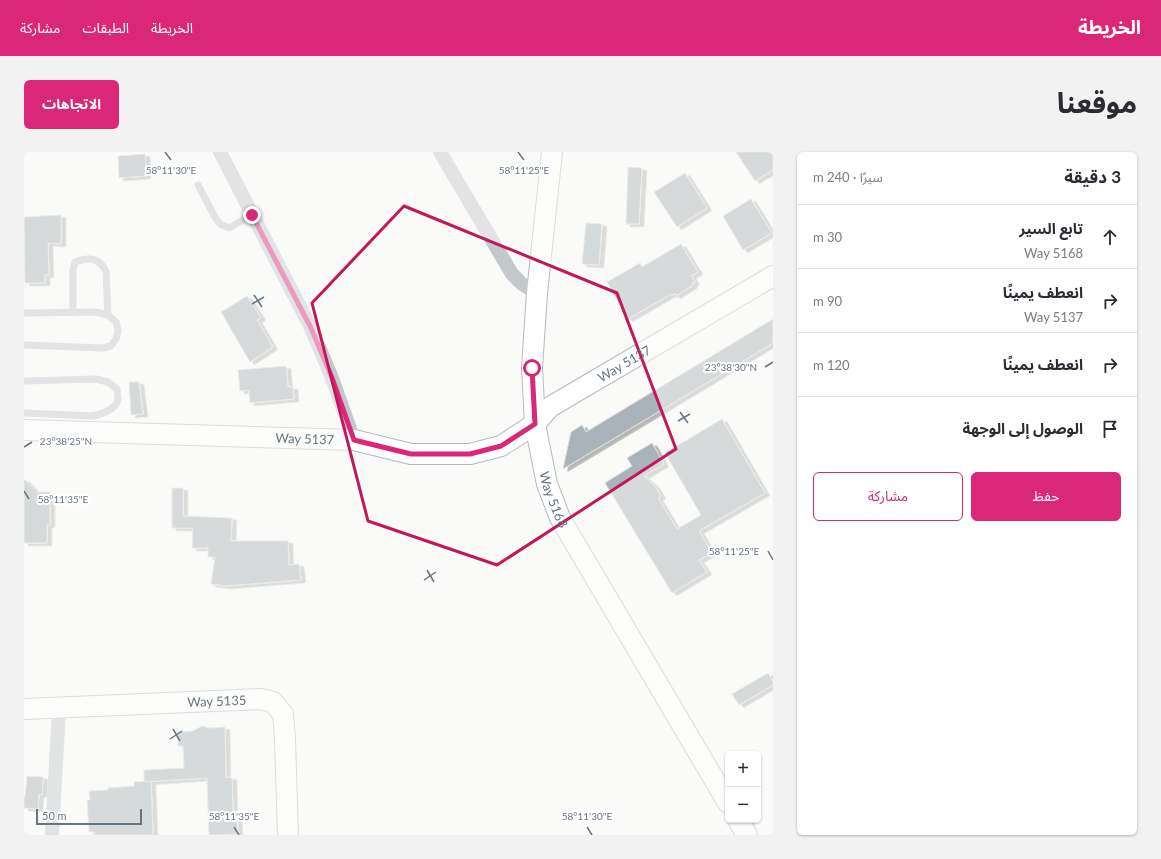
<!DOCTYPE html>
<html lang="ar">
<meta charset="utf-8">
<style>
:root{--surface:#fff;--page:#f2f2f3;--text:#2b2b33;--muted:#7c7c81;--line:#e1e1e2;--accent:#db2777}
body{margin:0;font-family:Lato,"Noto Sans Arabic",sans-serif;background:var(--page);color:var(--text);direction:rtl}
.controls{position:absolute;right:12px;bottom:12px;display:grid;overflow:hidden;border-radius:6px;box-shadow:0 1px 3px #0004}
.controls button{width:36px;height:36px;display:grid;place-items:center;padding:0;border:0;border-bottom:1px solid var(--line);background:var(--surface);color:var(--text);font:20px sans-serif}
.scale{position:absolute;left:12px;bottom:10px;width:106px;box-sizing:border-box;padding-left:4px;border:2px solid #657683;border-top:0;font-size:11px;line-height:14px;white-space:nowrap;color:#657683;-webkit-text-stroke:3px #fff;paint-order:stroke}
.stop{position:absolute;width:12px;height:12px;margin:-9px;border:3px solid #db2777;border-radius:50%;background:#fff}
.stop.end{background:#db2777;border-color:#fff;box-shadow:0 1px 4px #0008}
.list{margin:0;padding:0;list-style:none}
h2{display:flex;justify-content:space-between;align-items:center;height:52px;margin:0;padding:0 16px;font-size:17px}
h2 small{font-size:13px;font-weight:400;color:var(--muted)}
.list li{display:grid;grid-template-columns:26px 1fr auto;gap:12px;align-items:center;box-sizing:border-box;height:64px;padding:0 16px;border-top:1px solid var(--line)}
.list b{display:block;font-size:15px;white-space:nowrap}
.list p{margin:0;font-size:13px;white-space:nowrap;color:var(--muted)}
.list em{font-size:13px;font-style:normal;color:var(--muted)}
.actions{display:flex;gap:8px;padding:12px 16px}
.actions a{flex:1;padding:9px 0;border:1px solid var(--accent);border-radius:6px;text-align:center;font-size:14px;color:var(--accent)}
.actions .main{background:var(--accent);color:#fff}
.icon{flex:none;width:22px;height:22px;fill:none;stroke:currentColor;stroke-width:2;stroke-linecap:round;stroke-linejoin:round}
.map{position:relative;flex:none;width:749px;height:683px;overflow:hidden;direction:ltr;border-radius:6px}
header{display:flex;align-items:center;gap:24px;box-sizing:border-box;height:56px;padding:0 20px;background:var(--accent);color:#fff}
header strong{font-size:19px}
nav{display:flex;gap:22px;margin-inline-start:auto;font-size:14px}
.intro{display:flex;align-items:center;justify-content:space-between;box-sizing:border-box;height:96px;padding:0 24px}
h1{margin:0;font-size:28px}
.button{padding:10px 18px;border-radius:6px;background:var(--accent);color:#fff;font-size:14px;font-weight:700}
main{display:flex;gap:24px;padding:0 24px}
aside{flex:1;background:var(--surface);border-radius:6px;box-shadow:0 1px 3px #0004}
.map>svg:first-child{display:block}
.building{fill:#aab3b9;stroke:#dcdcda;filter:url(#shadow)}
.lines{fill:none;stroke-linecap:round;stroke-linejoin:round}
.secondary-casing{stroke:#b3babf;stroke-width:22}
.lane{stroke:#c3c8cc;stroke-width:7}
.street{stroke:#c3c8cc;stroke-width:14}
.secondary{stroke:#fff;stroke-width:20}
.route{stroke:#db2777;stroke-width:5}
.marked{fill:none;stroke:#c2185b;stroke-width:3;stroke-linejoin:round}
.ticks{fill:none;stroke:#657683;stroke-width:1.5}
.labels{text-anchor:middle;stroke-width:4;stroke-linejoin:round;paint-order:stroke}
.street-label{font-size:13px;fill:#657683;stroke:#fff}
.ticks-label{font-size:10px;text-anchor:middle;fill:#657683;stroke:#fff;stroke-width:4;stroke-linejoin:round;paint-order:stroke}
</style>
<header>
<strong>الخريطة</strong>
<nav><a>الخريطة</a><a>الطبقات</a><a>مشاركة</a></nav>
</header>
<div class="intro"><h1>موقعنا</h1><a class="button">الاتجاهات</a></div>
<main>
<aside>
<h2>3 دقيقة<small>سيرًا · 240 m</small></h2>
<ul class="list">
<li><svg class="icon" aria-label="ahead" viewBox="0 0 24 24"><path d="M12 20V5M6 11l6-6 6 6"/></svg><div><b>تابع السير</b><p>Way 5168</p></div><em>30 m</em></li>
<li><svg class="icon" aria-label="right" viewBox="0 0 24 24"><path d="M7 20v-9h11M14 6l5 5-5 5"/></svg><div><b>انعطف يمينًا</b><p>Way 5137</p></div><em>90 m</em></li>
<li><svg class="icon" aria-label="right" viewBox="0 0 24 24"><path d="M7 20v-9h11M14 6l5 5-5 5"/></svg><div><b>انعطف يمينًا</b></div><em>120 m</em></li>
<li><svg class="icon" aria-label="arrive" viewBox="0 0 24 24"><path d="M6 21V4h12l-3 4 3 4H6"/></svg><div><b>الوصول إلى الوجهة</b></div></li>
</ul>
<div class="actions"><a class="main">حفظ</a><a>مشاركة</a></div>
</aside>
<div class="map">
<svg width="749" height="683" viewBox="0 0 749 683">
<defs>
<filter id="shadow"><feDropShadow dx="4.5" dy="2.5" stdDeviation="0" flood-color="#0004"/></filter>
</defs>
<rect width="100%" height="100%" fill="#fafaf8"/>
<g class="building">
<path d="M712 0H749V18L731 29Z"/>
<path d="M121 2 122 24 95 26 94 4Z"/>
<path d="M604 15 618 16 615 72H602Z"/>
<path d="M661 21 683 56 653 75 630 40Z"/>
<path d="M727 47 748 81 719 98 699 64Z"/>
<path d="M37 63V92L24 91 25 123H21V131H1L0 65Z"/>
<path d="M562 71 578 72 575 113 558 112Z"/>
<path d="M657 92 674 120 667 124 671 130 668 131 669 133 652 144 651 142 648 143 647 142 604 167 583 130 616 111 618 115Z"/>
<path d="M223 144 237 166 233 168 249 195 226 210 197 160Z"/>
<path d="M749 167V191L539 317 547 280 558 273 562 280Z"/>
<path d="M262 214 264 235H269L270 247 226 251 225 238 216 239 214 218Z"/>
<path d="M105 230H115L119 262 107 263Z"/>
<path d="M698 267 741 341 675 379 688 401 675 408 683 420 648 441 581 331 608 314 603 306 628 291 640 312 620 324 631 334 637 344 634 346 653 377 677 363 641 301Z"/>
<path d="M0 327 13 340H26V373H23V391H0Z"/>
<path d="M148 336H159V364L208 366 207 389H264L265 413 275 412 277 428 202 434 187 432 191 405H184V396H168L169 376H148Z"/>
<path d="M744 521 749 530V533L715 553 708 542Z"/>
<path d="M178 574 185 576 201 575 202 626 208 625 209 660H213L214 682 185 683 183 626 120 630V618L160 616 159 594H154V580L169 579Z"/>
<path d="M3 624 19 625 18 643 15 642 14 657 0 656V644L1 645Z"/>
<path d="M127 629 129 683H71V680H65L63 648H66L65 639 84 638V636L110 634V630Z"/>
</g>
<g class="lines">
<g class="secondary-casing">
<g id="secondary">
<path id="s1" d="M528 0 513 141 508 216 511 272 523 332 536 366 704 651"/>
<path id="s2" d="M0 278 330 288 387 302H446L477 294 511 272 526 255 749 124"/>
<path id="s3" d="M0 557 237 547 249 550 259 562 261 588 264 683"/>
<path d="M714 668 723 683"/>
</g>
</g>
<g class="lane">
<path d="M174 33 192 67 196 72 205 76 228 63"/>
<path d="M49 160V118L51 110C64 105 76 105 82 120L84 163"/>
<path d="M0 161 71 160 84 163 92 170 94 179 92 187 87 194 79 196 0 193"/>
<path d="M0 229 72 227 84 230 93 237C93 240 94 244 94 247 92 258 78 262 69 264L0 261"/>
</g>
<g class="street">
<path d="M196 0 287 176 308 226 330 288"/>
<path d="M416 0 488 122 498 132 513 141"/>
<path d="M28 683 35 556"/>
</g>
<use href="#secondary" class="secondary"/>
</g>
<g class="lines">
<path class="route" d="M228 63 287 176 308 226 330 288 387 302H446L477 294 511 272 508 216"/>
</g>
<path d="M0 0H749V683H0ZM380 54 593 141 652 297 473 413 344 369 288 151Z" fill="#fafaf8" fill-opacity=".55" fill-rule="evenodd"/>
<path class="marked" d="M380 54 593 141 652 297 473 413 344 369 288 151Z"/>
<path class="ticks" d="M141 0 147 8M494 0 500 8M230 143 238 155M228 152 240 145M741 215 749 210M656 260 664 271M654 269 666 262M0 295 8 290M0 339 5 347M744 399 749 408M403 418 410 430M400 428 412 420M149 577 156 589M146 587 158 579M210 675 215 683M563 675 568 683"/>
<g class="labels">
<g class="street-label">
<text dy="5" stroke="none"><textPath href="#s2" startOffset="629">Way 5137</textPath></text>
<text dy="5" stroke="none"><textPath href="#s2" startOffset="281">Way 5137</textPath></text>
<text dy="5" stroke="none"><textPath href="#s1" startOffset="351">Way 5168</textPath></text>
<text dy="5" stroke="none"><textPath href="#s3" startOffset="193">Way 5135</textPath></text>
</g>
</g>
<g class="ticks-label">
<text x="147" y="22">58°11'30"E</text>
<text x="500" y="22">58°11'25"E</text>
<text x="707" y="219">23°38'30"N</text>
<text x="42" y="293">23°38'25"N</text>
<text x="39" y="351">58°11'35"E</text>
<text x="710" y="403">58°11'25"E</text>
<text x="210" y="668">58°11'35"E</text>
<text x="563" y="668">58°11'30"E</text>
</g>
</svg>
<div class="controls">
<button>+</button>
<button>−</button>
</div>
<div class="scale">50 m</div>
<div class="stop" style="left:508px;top:216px"></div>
<div class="stop end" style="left:228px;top:63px"></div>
</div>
</main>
